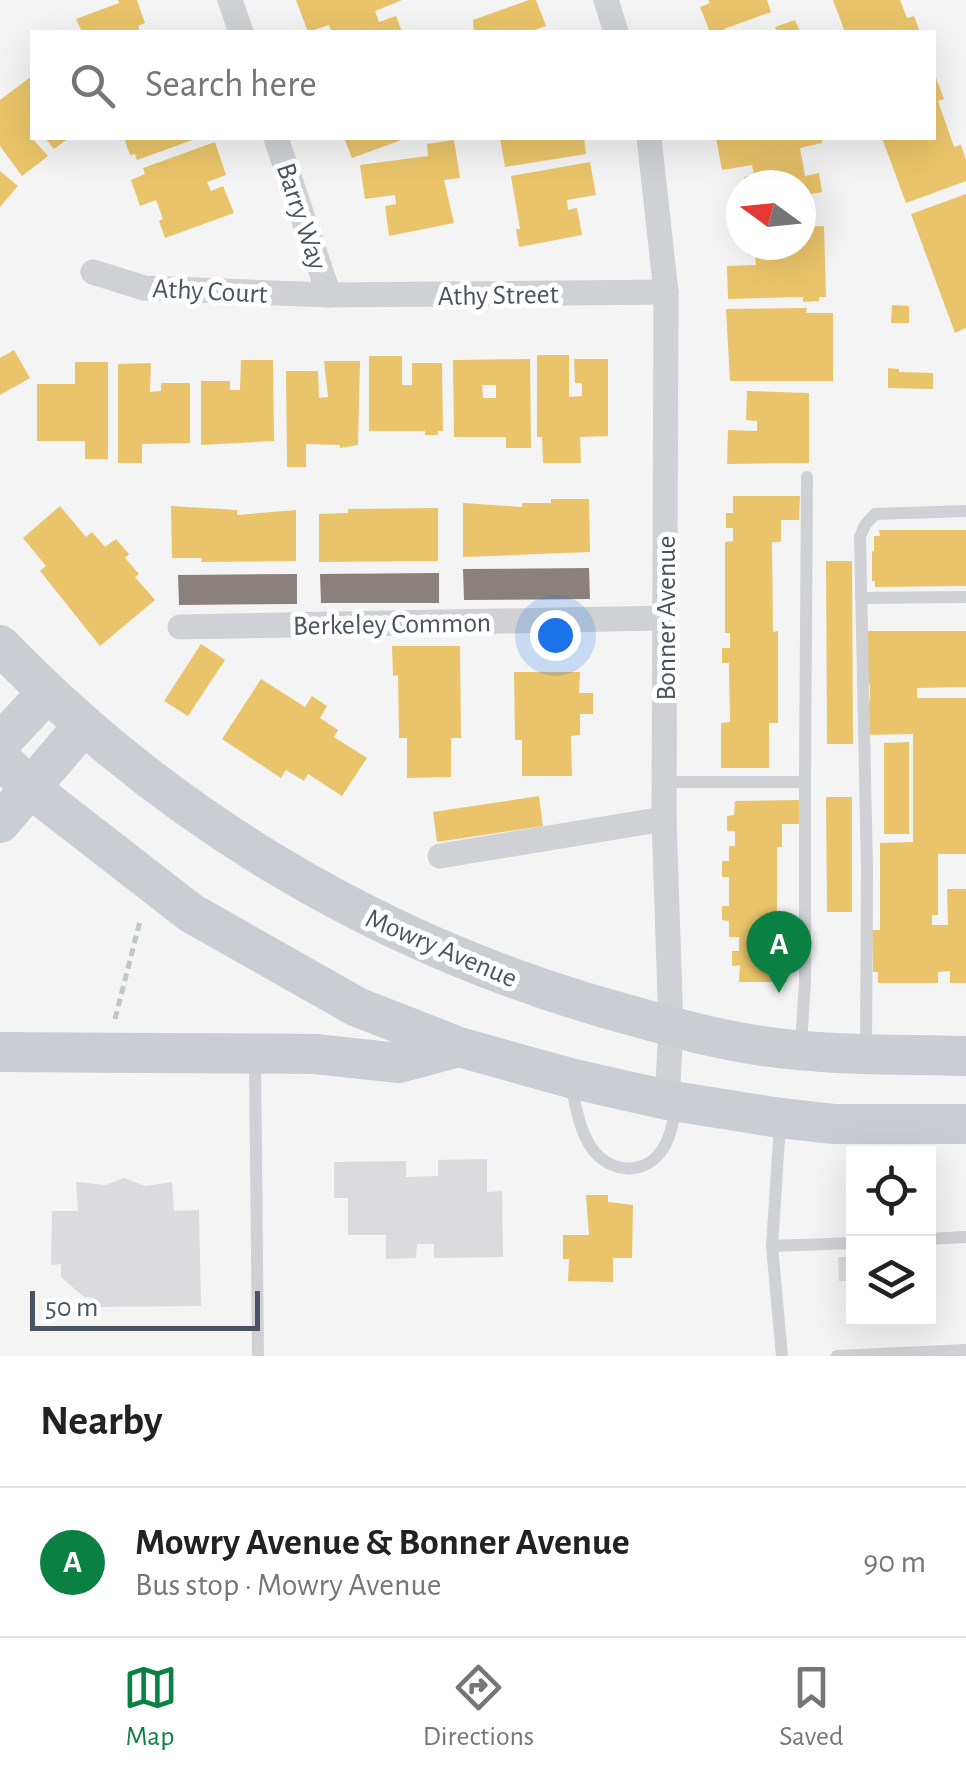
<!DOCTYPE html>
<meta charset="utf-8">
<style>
:root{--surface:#fff;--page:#f6f6f6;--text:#222;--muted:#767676;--line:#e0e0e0;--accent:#0b8043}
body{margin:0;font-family:"Alegreya Sans",sans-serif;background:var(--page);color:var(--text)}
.controls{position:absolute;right:30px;bottom:30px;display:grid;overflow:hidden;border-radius:0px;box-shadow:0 10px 40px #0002}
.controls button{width:90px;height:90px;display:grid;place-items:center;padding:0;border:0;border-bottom:2px solid var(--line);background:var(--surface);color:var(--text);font:50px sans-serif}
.compass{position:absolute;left:726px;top:170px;width:90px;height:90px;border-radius:50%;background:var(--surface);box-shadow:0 10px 40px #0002;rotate:285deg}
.scale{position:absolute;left:30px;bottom:25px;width:230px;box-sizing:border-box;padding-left:10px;border:5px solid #495462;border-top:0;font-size:28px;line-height:35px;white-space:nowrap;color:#495462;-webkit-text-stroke:8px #fff;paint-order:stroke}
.you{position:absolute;left:555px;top:635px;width:35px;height:35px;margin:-25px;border:8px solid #fff;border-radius:50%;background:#1a73e8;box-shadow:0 0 0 15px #1a73e833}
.badge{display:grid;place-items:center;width:65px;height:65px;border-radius:50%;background:var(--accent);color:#fff;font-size:32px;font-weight:700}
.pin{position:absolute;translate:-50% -82px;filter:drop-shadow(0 2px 5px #0008)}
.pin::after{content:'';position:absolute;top:52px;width:35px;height:30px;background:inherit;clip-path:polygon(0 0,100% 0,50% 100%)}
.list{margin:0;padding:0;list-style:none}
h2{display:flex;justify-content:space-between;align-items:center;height:130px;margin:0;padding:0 40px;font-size:42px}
h2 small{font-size:32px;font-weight:400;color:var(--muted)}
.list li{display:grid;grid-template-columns:65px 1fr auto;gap:30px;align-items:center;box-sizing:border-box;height:150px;padding:0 40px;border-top:2px solid var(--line)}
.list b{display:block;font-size:38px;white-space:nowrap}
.list p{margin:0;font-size:32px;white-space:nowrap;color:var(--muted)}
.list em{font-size:32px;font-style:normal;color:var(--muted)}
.icon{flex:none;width:55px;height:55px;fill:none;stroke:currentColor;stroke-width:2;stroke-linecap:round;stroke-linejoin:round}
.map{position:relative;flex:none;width:966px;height:1356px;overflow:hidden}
.search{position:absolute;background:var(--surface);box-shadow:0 10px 40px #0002;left:30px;right:30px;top:30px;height:110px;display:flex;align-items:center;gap:25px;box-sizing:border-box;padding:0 35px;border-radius:0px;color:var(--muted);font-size:38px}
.sheet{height:280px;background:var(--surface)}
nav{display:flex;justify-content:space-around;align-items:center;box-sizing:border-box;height:140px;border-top:2px solid var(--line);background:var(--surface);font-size:28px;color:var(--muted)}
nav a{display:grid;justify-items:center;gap:5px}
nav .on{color:var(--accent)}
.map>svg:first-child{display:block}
.homes{fill:#e9c46a;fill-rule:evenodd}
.industry{fill:#8a817c}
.building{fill:#dbdbde}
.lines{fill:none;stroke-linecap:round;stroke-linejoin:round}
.path{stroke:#bcc9c5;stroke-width:5;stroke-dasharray:8 5;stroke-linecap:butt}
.service{stroke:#cfd1d4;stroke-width:12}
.minor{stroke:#cfd1d4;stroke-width:25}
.primary{stroke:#caced2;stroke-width:40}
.labels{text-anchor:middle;stroke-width:10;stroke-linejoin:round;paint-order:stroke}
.street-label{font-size:28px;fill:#495462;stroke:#fff}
</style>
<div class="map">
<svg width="966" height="1356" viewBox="0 0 966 1356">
<rect width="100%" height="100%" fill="#f4f4f4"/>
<g class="homes">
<path d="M118 0H137L145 23 138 26 140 32H82L76 19 119 3Z"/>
<path d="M296 0H402L375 11 379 22 396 16 402 32H332L329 25 308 32Z"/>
<path d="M529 0H536L546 26 529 32H474L473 20Z"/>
<path d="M708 0H767L771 12 724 29 725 32H710L700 7 710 3Z"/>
<path d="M833 0H900L907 18 914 16 920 32H845Z"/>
<path d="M795 20 800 32H777L775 27Z"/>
<path d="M934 72 944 99 938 101 954 147 961 145 966 160V181L906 203 882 138H934Z"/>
<path d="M32 76V138L48 156 22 176 0 146V100Z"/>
<path d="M45 138H69L54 149Z"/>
<path d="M128 138H198L137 160 135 154 130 155 125 141Z"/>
<path d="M344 138H407L352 158Z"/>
<path d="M500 138H584L586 154 505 167Z"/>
<path d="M716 138H821L822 143 800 148 805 176 819 173 822 192 801 196V185H745L744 177 754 175 752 165 722 170Z"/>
<path d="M454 140 460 178 444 180 454 223 389 236 385 206 396 204 395 195 365 199 360 165 428 156 427 144Z"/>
<path d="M215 142 226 175 207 182 211 191 223 186 234 213 165 238 159 221 163 219 156 200 140 206 131 180 145 174 143 168Z"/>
<path d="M590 162 596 195 567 200 568 210 577 208 582 235 519 247 516 229H520L511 176Z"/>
<path d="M0 171 18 186 0 207Z"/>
<path d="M966 194V328L955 333 911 214Z"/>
<path d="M824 226 826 297H819V301L803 302V297L728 299 727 266 756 265 755 255H748V245H801V227Z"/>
<path d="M892 305 909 306V323H891Z"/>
<path d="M807 308 806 313H833V381H730L726 309Z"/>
<path d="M14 350 30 378 0 395V358Z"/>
<path d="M537 355H569V397L582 396V383H575L574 359H608V436L580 437 581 463H543L542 437H537Z"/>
<path d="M369 356H402V385H412V363H442L443 431H438V435H425V431H369Z"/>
<path d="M530 359 531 448H506V437H454L453 360ZM482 385H496V398H483Z"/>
<path d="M241 360H273L274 441 201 445V381H230V390H240Z"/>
<path d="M324 361H360L358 445 340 448V445L306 444V467H287L286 371H318L319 398 328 397Z"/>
<path d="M75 362H108V459H85V441H37V384H75Z"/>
<path d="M151 363 150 392 161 391V383H190V443L142 444V463H118V364Z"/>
<path d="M888 368 899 369V372L933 373V389L888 388Z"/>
<path d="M747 391 809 393V463L727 464 728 430 757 431V421L746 420Z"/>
<path d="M733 496H800L799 520H781V542H772L773 632 778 631V723H769V768H721V723L730 722 729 663H722V648H730V633H725V542L733 541V528H726V513H733Z"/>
<path d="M551 499H589L590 552 463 557V503L522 507V503H551Z"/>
<path d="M60 506 86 537 92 532 105 547 116 539 129 554 125 558 139 574 135 577 155 600 100 646 40 571 46 566 23 538Z"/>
<path d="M171 506 237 510V515L296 510V561L201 562 202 558H172Z"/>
<path d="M438 508V561L319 562V514L348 513V509Z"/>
<path d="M879 530H966V586L875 587V581H872V551L874 552V536H880Z"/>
<path d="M826 561H852L853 744H827Z"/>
<path d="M864 631H966V687L917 688V698H966V854H938V915H932V925H948L947 889H966V983H950V971L938 972V983H878V972H873L872 930H880V843L913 842V734L865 735V701H870V684H864Z"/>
<path d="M201 644 225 660 188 716 164 701Z"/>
<path d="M392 646H460L461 738H451V777L407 778V738H399L398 675 393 676Z"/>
<path d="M514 672H580L579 693H593V714H580V735L571 736 572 776H522V740H515Z"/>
<path d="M261 679 305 707 312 696 327 706 320 718 338 730 334 737 367 758 342 796 308 774 304 781 286 770 281 778 222 739Z"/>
<path d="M909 742V834H884V743Z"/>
<path d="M539 796 543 826 437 842 433 812Z"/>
<path d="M826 797H852V912H827Z"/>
<path d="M800 800V824H782V847H777V936H787V982H739L740 965 732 966V951H739V937H729V921L722 920V906H729V877H722V861H729V846H735V831H727V816L734 815 735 801Z"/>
<path d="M586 1195H608V1202L633 1205 632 1258H613V1282L568 1281 569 1259H563V1235H589Z"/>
</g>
<g class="industry">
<path d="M589 568 590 599 464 600 463 569Z"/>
<path d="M439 573V603H321L320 574Z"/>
<path d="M297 574V604L179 605 178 575Z"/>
</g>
<g class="building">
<path d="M487 1159V1192L502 1191 503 1257 434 1258V1244H417L416 1258 386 1259V1235H348V1198H334V1162L406 1161V1177L438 1176V1160Z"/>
<path d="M124 1178 145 1186 172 1182 174 1211 199 1210 201 1306 95 1307V1298L84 1297 61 1277V1264L51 1265 52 1211H78L76 1182 105 1185Z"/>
<path d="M838 1257H854V1281H839Z"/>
</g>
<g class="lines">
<path class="path" d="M115 1019 140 921"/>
<g class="service">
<path d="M861 598 966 597"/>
<path d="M665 782H805L807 477"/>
<path d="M801 1044 805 983V782"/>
<path d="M866 1048 867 870 860 537 865 525 875 514 966 511"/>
<path d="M255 1059 258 1356"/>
<path d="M571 1085C576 1106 579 1129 591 1147 609 1174 646 1177 664 1147 671 1136 673 1120 677 1108"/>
<path d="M780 1124 772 1246 782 1356"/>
<path d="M928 1239 966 1237"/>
<path d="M772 1246 854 1243"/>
<path d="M837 1356 966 1350"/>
</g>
<g class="minor">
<path d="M230 0 241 32"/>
<path d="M606 0 616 32"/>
<path d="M276 138 329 295"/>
<path d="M649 138 666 292 664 819 671 1027 667 1100"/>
<path d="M93 272 144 288 329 295 666 292"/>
<path d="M180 627 665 618"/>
<path d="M440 856 664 819"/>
</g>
<g class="primary">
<path d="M0 645C167 818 377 943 608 1009 662 1024 714 1040 770 1047 835 1056 900 1054 966 1056"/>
<path d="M0 743 47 693"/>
<path d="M0 758 30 788 191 913 357 1007 459 1047 570 1078 667 1100 780 1118 834 1124H966"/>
<path d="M0 823 84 725"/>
<path d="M0 1052 315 1054 399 1063 459 1047"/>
</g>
</g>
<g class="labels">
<g class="street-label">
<text transform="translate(303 216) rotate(72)" y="10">Barry Way</text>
<text transform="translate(210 290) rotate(3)" y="10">Athy Court</text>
<text transform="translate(498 294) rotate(-1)" y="10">Athy Street</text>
<text transform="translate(665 618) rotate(-90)" y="10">Bonner Avenue</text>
<text transform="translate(392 623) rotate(-1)" y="10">Berkeley Common</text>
<text transform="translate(442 947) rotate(23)" y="10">Mowry Avenue</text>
</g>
</g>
</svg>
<div class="controls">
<button><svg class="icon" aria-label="locate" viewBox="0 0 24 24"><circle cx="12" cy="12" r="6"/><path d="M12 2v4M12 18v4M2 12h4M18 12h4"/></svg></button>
<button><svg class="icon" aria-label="layers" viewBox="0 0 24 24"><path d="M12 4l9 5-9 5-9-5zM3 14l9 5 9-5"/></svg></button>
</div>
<svg class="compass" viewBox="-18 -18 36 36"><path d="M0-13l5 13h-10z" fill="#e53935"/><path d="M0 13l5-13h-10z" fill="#767676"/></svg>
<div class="scale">50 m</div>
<div class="you"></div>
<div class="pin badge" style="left:779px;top:993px">A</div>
<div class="search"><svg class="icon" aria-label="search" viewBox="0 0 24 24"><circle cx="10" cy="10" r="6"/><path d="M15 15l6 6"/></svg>Search here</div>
</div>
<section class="sheet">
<h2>Nearby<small></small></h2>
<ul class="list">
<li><span class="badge">A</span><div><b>Mowry Avenue &amp; Bonner Avenue</b><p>Bus stop · Mowry Avenue</p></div><em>90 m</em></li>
</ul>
</section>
<nav>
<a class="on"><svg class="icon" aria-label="map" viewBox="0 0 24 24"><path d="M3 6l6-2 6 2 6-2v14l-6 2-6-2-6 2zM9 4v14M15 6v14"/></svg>Map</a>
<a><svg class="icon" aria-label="directions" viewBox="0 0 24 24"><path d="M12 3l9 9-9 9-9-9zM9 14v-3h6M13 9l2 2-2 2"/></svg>Directions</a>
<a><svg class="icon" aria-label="saved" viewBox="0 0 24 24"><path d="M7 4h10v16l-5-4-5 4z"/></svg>Saved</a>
</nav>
